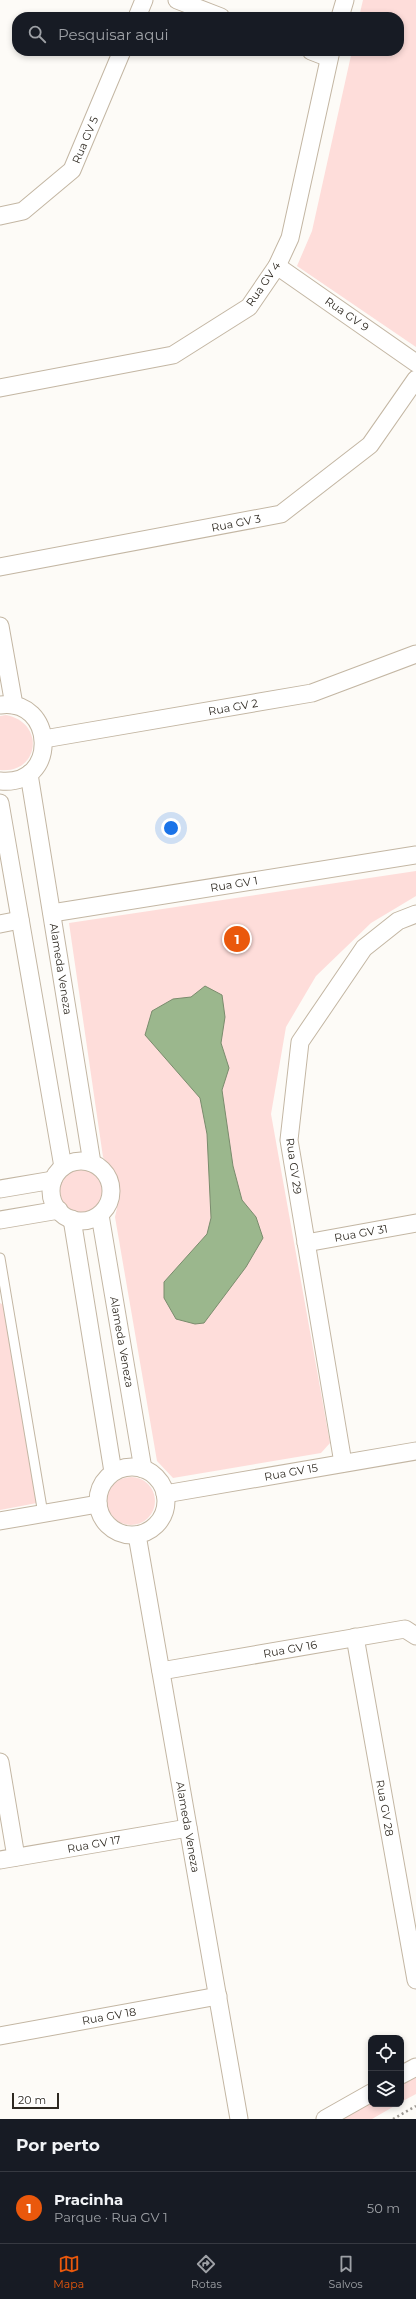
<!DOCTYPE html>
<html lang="pt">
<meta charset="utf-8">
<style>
:root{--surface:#171b24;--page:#242831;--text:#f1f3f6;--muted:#9ea1a6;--line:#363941;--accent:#ea580c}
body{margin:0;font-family:Montserrat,sans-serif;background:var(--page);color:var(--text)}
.controls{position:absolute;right:12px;bottom:12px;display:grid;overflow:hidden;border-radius:8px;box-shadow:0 2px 6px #0003}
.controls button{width:36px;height:36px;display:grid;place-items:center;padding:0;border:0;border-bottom:1px solid var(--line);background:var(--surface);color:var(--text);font:20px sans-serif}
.scale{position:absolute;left:12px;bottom:10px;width:47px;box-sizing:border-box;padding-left:4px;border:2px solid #2e2921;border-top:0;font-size:11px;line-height:14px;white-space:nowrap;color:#2e2921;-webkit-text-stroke:3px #fff;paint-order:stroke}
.you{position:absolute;left:171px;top:828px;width:14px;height:14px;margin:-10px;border:3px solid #fff;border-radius:50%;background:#1a73e8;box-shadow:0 0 0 6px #1a73e833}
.badge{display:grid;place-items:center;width:26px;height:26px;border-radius:50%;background:var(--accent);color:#fff;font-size:13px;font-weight:700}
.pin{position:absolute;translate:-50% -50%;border:2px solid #fff;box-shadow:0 1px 4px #0006}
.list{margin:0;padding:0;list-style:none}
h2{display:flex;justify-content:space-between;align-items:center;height:52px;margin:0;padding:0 16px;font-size:17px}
h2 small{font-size:13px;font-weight:400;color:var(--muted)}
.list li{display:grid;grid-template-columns:26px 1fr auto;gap:12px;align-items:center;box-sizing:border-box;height:72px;padding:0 16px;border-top:1px solid var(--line)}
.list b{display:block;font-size:15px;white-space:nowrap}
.list p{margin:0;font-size:13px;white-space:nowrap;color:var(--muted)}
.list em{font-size:13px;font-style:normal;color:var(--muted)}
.icon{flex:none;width:22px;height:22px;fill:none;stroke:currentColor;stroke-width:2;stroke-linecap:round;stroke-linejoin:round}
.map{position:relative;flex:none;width:416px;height:2119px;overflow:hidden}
.search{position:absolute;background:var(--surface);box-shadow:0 2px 6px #0003;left:12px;right:12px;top:12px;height:44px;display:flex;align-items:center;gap:10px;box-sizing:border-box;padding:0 14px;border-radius:16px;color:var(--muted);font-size:15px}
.sheet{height:124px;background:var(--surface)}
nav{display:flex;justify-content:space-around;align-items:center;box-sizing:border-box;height:56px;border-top:1px solid var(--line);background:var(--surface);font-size:11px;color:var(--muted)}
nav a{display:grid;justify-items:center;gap:2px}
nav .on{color:var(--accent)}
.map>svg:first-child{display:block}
.green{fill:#feddda}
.water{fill:#9bb78d;stroke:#7a8c6d}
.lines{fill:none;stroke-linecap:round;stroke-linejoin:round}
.lane-casing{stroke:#c3b6a3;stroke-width:11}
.street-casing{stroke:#c3b6a3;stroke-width:19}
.path{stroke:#9b9791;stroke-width:2.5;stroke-dasharray:2 3;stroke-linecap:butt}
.lane{stroke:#fff;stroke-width:9}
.street{stroke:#fff;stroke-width:17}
.labels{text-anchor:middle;stroke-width:3;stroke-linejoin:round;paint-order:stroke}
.street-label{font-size:11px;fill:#2e2921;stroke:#fff}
</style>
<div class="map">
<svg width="416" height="2119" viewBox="0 0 416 2119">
<rect width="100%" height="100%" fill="#fdfbf7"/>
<g class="green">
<path d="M363 0H416V347L297 266 312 231 352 51H399V17H359Z"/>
<path d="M6 715C46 723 39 774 0 770V716Z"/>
<path d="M416 871V896L371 923 316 976 286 1027 271 1114 330 1443 321 1453 173 1478 157 1461 115 1217C122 1188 120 1180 103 1157L69 923Z"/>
<circle cx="81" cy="1191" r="21"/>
<path d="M0 1303 4 1305 37 1503 0 1510Z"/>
<circle cx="131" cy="1501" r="24"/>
<path d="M416 2075V2094L401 2102V2084Z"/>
<path d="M371 2102V2104H398L372 2119H343Z"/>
</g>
<path class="water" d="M205 986 222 995 225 1017 221 1043 229 1068 222 1090 233 1166 242 1200 256 1217 263 1238 246 1267 204 1323 195 1324 176 1319 164 1298V1282L207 1234 211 1218 207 1134 200 1098 145 1035 152 1011 173 999 191 997Z"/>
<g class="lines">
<g class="lane-casing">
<path id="lane" d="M0 1258 43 1514"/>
</g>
<g class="street-casing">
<g id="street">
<path d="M177 0 221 17"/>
<path d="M137 17 144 0"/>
<path d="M340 17 345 0"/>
<path d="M311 51 329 58"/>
<path d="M0 216 23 211 72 170 122 51"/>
<path d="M277 266 416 363"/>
<path d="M0 388 173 355 249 307 277 266 290 238 331 51"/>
<path d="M0 567 281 514 370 445 416 379"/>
<path d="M0 626 14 705"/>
<path d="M0 705C55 697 60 787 0 781"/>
<path d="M44 739 312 693 416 654"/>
<path d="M29 774 92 1163"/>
<path d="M0 803 63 1167"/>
<path d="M52 913 416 855"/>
<path d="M0 924 20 920"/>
<circle cx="81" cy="1191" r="30"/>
<path d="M0 1189 53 1180"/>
<path d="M100 1215 143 1469"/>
<path d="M72 1219 113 1472"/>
<path d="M0 1220 59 1210"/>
<path d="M306 1243 416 1223"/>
<path d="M343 1463 289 1140 300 1042 364 948 398 921 416 914"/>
<circle cx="132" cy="1501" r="34"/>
<path d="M165 1494 416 1451"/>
<path d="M0 1521 98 1504"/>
<path d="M137 1535 239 2119"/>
<path d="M355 1637 416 1980"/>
<path d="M161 1671 405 1629 416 1636"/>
<path d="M0 1762 16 1857"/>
<path d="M0 1860 188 1828"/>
<path d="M0 2036 218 1996"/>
<path d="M401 2075 416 2067"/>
<path d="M325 2119 371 2093"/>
</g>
</g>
<path class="path" d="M393 2119 416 2106"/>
<use href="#lane" class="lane"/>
<use href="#street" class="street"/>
</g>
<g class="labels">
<g class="street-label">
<text transform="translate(85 140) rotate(-67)" y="4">Rua GV 5</text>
<text transform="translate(263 284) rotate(-55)" y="4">Rua GV 4</text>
<text transform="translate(347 314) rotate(35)" y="4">Rua GV 9</text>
<text transform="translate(236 523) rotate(-11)" y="4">Rua GV 3</text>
<text transform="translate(233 707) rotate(-10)" y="4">Rua GV 2</text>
<text transform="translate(234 884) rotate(-9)" y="4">Rua GV 1</text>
<text transform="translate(61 969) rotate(81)" y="4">Alameda Veneza</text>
<text transform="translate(294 1166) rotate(82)" y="4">Rua GV 29</text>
<text transform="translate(361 1233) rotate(-10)" y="4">Rua GV 31</text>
<text transform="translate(122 1342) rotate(80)" y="4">Alameda Veneza</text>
<text transform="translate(291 1472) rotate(-10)" y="4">Rua GV 15</text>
<text transform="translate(290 1649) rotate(-10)" y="4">Rua GV 16</text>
<text transform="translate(385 1808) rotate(80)" y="4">Rua GV 28</text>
<text transform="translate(188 1827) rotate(80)" y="4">Alameda Veneza</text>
<text transform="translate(94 1844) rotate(-10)" y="4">Rua GV 17</text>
<text transform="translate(109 2016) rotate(-10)" y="4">Rua GV 18</text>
</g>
</g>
</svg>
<div class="controls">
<button><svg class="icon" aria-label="locate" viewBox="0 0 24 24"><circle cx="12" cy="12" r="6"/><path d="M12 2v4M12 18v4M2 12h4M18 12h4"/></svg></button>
<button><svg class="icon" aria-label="layers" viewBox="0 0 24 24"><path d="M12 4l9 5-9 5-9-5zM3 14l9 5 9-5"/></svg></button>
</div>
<div class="scale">20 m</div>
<div class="you"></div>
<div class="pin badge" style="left:237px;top:939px">1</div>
<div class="search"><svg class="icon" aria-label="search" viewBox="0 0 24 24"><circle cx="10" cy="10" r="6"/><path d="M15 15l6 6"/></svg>Pesquisar aqui</div>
</div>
<section class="sheet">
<h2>Por perto<small></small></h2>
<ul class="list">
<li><span class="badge">1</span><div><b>Pracinha</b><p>Parque · Rua GV 1</p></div><em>50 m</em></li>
</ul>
</section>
<nav>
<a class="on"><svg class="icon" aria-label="map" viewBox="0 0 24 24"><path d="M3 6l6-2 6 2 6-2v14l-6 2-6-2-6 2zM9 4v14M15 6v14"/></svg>Mapa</a>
<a><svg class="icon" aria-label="directions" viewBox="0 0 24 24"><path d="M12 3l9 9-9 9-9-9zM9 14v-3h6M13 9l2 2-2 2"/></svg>Rotas</a>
<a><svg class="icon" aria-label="saved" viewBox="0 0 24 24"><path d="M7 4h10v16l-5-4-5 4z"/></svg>Salvos</a>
</nav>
